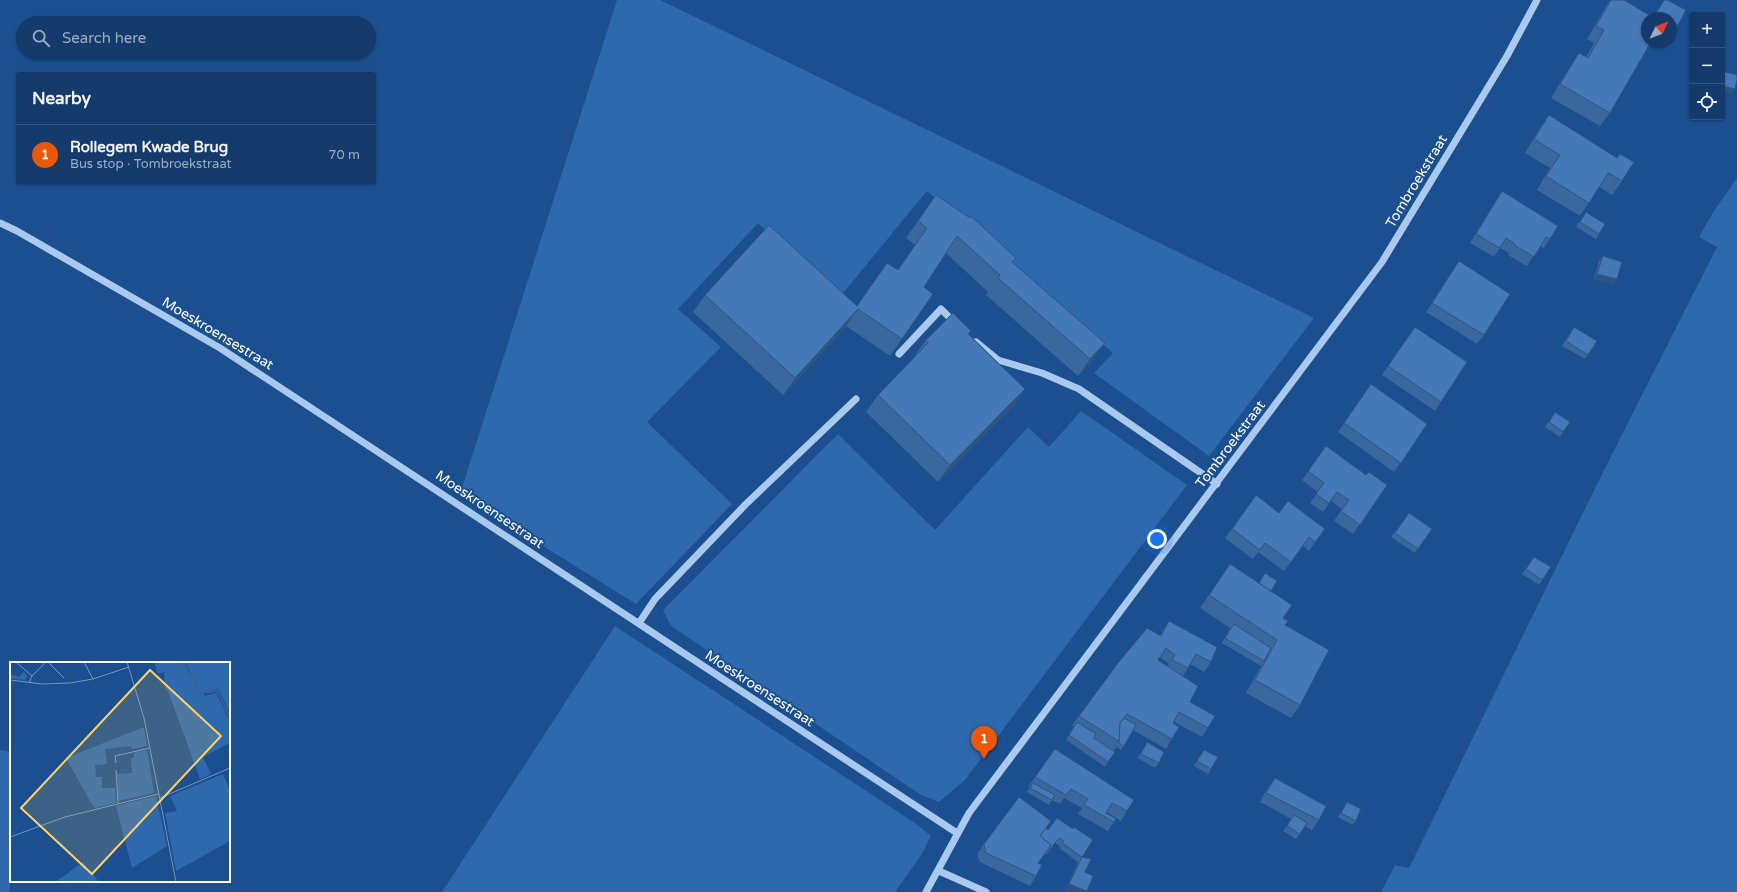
<!DOCTYPE html>
<meta charset="utf-8">
<style>
:root{--surface:#143b6b;--page:#1d4271;--text:#f1f3f6;--muted:#9dadc1;--line:#33557e;--accent:#ea580c}
body{margin:0;font-family:"Varela Round",sans-serif;background:var(--page);color:var(--text)}
.controls{position:absolute;right:12px;top:12px;display:grid;overflow:hidden;border-radius:4px;box-shadow:0 1px 3px #0004}
.controls button{width:36px;height:36px;display:grid;place-items:center;padding:0;border:0;border-bottom:1px solid var(--line);background:var(--surface);color:var(--text);font:20px sans-serif}
.compass{position:absolute;left:1641px;top:12px;width:36px;height:36px;border-radius:50%;background:var(--surface);box-shadow:0 1px 3px #0004;rotate:47deg}
.you{position:absolute;left:1157px;top:539px;width:14px;height:14px;margin:-10px;border:3px solid #fff;border-radius:50%;background:#1a73e8;box-shadow:0 0 0 6px #1a73e833}
.badge{display:grid;place-items:center;width:26px;height:26px;border-radius:50%;background:var(--accent);color:#fff;font-size:13px;font-weight:700}
.pin{position:absolute;translate:-50% -33px;filter:drop-shadow(0 1px 2px #0008)}
.pin::after{content:'';position:absolute;top:21px;width:14px;height:12px;background:inherit;clip-path:polygon(0 0,100% 0,50% 100%)}
.list{margin:0;padding:0;list-style:none}
h2{display:flex;justify-content:space-between;align-items:center;height:52px;margin:0;padding:0 16px;font-size:17px}
h2 small{font-size:13px;font-weight:400;color:var(--muted)}
.list li{display:grid;grid-template-columns:26px 1fr auto;gap:12px;align-items:center;box-sizing:border-box;height:60px;padding:0 16px;border-top:1px solid var(--line)}
.list b{display:block;font-size:15px;white-space:nowrap}
.list p{margin:0;font-size:13px;white-space:nowrap;color:var(--muted)}
.list em{font-size:13px;font-style:normal;color:var(--muted)}
.icon{flex:none;width:22px;height:22px;fill:none;stroke:currentColor;stroke-width:2;stroke-linecap:round;stroke-linejoin:round}
.map{position:relative;flex:none;width:1737px;height:892px;overflow:hidden}
.search{position:absolute;background:var(--surface);box-shadow:0 1px 3px #0004;left:16px;top:16px;width:360px;height:44px;display:flex;align-items:center;gap:10px;box-sizing:border-box;padding:0 14px;border-radius:22px;color:var(--muted);font-size:15px}
.panel{position:absolute;background:var(--surface);box-shadow:0 1px 3px #0004;left:16px;top:72px;width:360px;height:112px;border-radius:4px}
.map>svg:first-child{display:block}
.green{fill:#2e69ad}
.lines{fill:none;stroke-linecap:round;stroke-linejoin:round}
.minor{stroke:#a9c9ee;stroke-width:7}
.wall{fill:#3a679d;fill-rule:evenodd}
.shaded-wall{fill:#305480}
.building{fill:#4478b7;stroke:#305480}
.labels{text-anchor:middle;stroke-width:4;stroke-linejoin:round;paint-order:stroke}
.street-label{font-size:14px;fill:#fff;stroke:#1b4f8f}
.inset-river{fill:none;stroke:#3c6290;stroke-width:2}
.inset-road{fill:none;stroke:#7695bc;stroke-width:1}
.view{fill:#ffd166;fill-opacity:0.15;stroke:#ffd166;stroke-width:2}
.inset-edge{fill:none;stroke:#fff;stroke-width:2}
</style>
<div class="map">
<svg width="1737" height="892" viewBox="0 0 1737 892">
<rect width="100%" height="100%" fill="#1b4f8f"/>
<g class="green">
<path d="M617 0H660L1314 318 1209 456 1094 373 1113 353 927 191 839 298 758 223 678 309 721 347 647 422 732 504 636 604 460 494Z"/>
<path d="M1737 178V892H1381L1395 865 1409 868 1604 470 1717 247 1699 237 1712 214Z"/>
<path d="M1081 411 1187 485 965 780 939 802 921 795 671 626 663 610 838 434 935 530 1028 427 1049 447Z"/>
<path d="M615 626 915 823 931 836 922 854 895 892H442Z"/>
<path d="M0 750 11 752V874L9 892H0Z"/>
</g>
<g class="lines">
<g class="minor">
<path d="M0 223 17 231 220 348 957 833"/>
<path d="M976 342 998 360 1042 373 1079 389 1217 484"/>
<path d="M899 354 941 309 955 323"/>
<path d="M639 623 655 599 746 504 856 399"/>
<path d="M939 871 986 892"/>
<path d="M926 892 969 813 1382 262 1507 56 1537 0"/>
</g>
</g>
<g class="wall">
<path d="M1610 0H1624L1610 113 1600 126 1551 98 1570 67 1579 53 1586 57 1594 43 1587 39 1605 8Z"/>
<path d="M1664 0 1678 25 1675 29 1671 27V18H1656L1653 17Z"/>
<path d="M1549 115 1617 158 1620 154 1622 181 1612 195 1599 187 1580 216 1537 190 1550 168 1525 153 1539 129Z"/>
<path d="M1502 191 1550 239 1544 248 1540 246 1527 266 1508 255 1509 253 1500 248 1494 257 1470 243 1496 200Z"/>
<path d="M936 195 1016 258 1013 263 1093 360 1078 376 986 295 988 292 946 253 924 287 933 294 890 356 846 326 783 395 693 312 705 295 857 306 898 270 915 245 906 238Z"/>
<path d="M1586 212 1599 234 1596 239 1576 227Z"/>
<path d="M1603 256 1614 284 1594 279 1599 261Z"/>
<path d="M1459 261 1484 335 1477 344 1426 312Z"/>
<path d="M1415 327 1441 402 1435 411 1382 375Z"/>
<path d="M1571 331 1588 355 1585 359 1562 346Z"/>
<path d="M969 334 1025 389 1013 406 938 482 866 412 878 395 914 358V357L926 340Z"/>
<path d="M1371 384 1427 424 1394 472 1338 432Z"/>
<path d="M1552 417 1570 422 1560 437 1545 427Z"/>
<path d="M1326 446 1366 475 1387 485 1353 534 1334 521 1342 509 1331 501 1323 512 1310 503 1318 492 1302 480Z"/>
<path d="M1279 513 1325 529 1309 551 1303 546 1284 571 1258 552 1253 559 1225 538 1232 529Z"/>
<path d="M1409 513 1432 529 1415 553 1391 537Z"/>
<path d="M1534 557 1551 567 1539 585 1522 574Z"/>
<path d="M1230 564 1271 591 1283 618 1285 625 1300 705 1291 718 1246 693 1261 666 1222 643 1230 628 1200 608Z"/>
<path d="M1169 621 1211 662 1204 672 1190 664 1183 676 1190 702 1208 728 1202 737 1174 722 1172 739 1166 749 1133 730 1121 750 1116 747 1114 751 1115 752 1105 767 1066 740 1074 726 1072 725 1079 716 1160 635 1163 630ZM1159 657 1169 664 1167 666 1158 660Z"/>
<path d="M1147 742 1159 763 1155 768 1138 758Z"/>
<path d="M1055 749 1127 811 1121 821 1107 812 1106 813 1114 822 1108 831 1078 814 1082 808 1064 798 1060 804 1052 800 1049 805 1027 792 1030 787H1028Z"/>
<path d="M1204 750 1211 769 1208 774 1194 766Z"/>
<path d="M1275 778 1319 820 1312 830 1305 826 1296 839 1283 831 1291 819 1260 802 1268 787Z"/>
<path d="M1347 802 1356 821 1352 825 1338 817Z"/>
<path d="M1057 818 1082 857 1085 872 1093 876 1086 892H1074L1066 889 1078 862 1059 848 1060 846 1055 843 1046 855 1045 854 1038 863 1036 876 1030 886 980 862 977 854 984 844 1046 828 1048 830Z"/>
</g>
<g class="shaded-wall">
<path d="M1722 86 1735 89 1731 94 1722 91Z"/>
<path d="M1597 274 1617 279 1614 284 1594 279Z"/>
<path d="M858 309 846 326 783 395 795 378Z"/>
<path d="M1105 343 1093 360 1078 376 1090 359Z"/>
<path d="M1025 389 1013 406 938 482 950 465Z"/>
<path d="M1069 884 1087 891 1086 892H1074L1066 889Z"/>
</g>
<g class="building">
<path d="M1611 0H1624L1654 18H1647V42H1651L1610 113 1560 84 1579 53 1588 58 1604 30 1596 26Z"/>
<path d="M1664 0H1667L1686 10 1678 25 1671 20V18H1667L1657 12Z"/>
<path d="M1722 71 1737 75V80L1735 89 1722 86Z"/>
<path d="M1549 115 1617 158 1620 154 1634 162 1622 181 1608 173 1589 203 1546 176 1560 155 1534 139Z"/>
<path d="M1502 191 1558 226 1550 239 1546 237 1534 257 1514 245 1515 244 1506 238 1500 248 1476 234Z"/>
<path d="M936 195 970 218 971 216 1016 258 1012 262 1105 343 1090 359 998 278 1000 275 957 236 924 287 933 294 902 339 858 309 795 378 705 295 769 225 857 306 887 263 898 270 927 228 918 221Z"/>
<path d="M1586 212 1605 224 1599 234 1580 222Z"/>
<path d="M1603 256 1622 262 1617 279 1597 274Z"/>
<path d="M1459 261 1510 294 1484 335 1432 303Z"/>
<path d="M953 313 971 331 968 334 1025 389 950 465 878 395 928 343 926 340Z"/>
<path d="M1415 327 1467 362 1441 402 1388 366Z"/>
<path d="M1574 327 1597 341 1588 355 1566 341Z"/>
<path d="M1371 384 1427 424 1401 463 1344 423Z"/>
<path d="M1555 412 1570 422 1563 432 1549 422Z"/>
<path d="M1326 446 1366 475 1369 472 1387 485 1360 525 1341 511 1349 500 1337 492 1329 503 1316 494 1324 483 1308 471Z"/>
<path d="M1256 495 1279 513 1288 501 1325 529 1315 542 1309 537 1291 562 1265 543 1260 550 1232 529Z"/>
<path d="M1409 513 1432 529 1418 549 1395 533Z"/>
<path d="M1534 557 1551 567 1542 580 1526 569Z"/>
<path d="M1230 564 1292 605 1283 618 1288 621 1285 625 1329 650 1300 705 1255 680 1277 640 1209 595Z"/>
<path d="M1265 573 1277 581 1271 591 1259 583Z"/>
<path d="M1169 621 1217 647 1211 662 1196 654 1188 668 1172 660 1175 655 1166 648 1158 660 1198 686 1190 702 1215 716 1208 728 1179 712 1173 723 1179 727 1172 739 1127 714 1120 723V742L1079 716 1118 663 1147 628 1161 636Z"/>
<path d="M1234 624 1271 648 1264 661 1225 638Z"/>
<path d="M1124 718 1136 725 1124 746 1119 743 1120 723Z"/>
<path d="M1077 722 1096 734 1094 738 1115 752 1108 762 1069 735Z"/>
<path d="M1147 742 1164 752 1159 763 1141 754Z"/>
<path d="M1055 749 1134 800 1127 811 1112 803 1106 813 1116 819 1114 822 1084 805 1088 799 1071 789 1066 795 1035 777Z"/>
<path d="M1204 750 1218 757 1211 769 1197 761Z"/>
<path d="M1275 778 1326 806 1319 820 1266 793Z"/>
<path d="M1033 783 1055 795 1052 800 1030 788Z"/>
<path d="M1019 797 1051 821 1040 836 1051 845 1038 863 1042 865 1036 876 986 853 984 844Z"/>
<path d="M1347 802 1361 809 1356 821 1341 813Z"/>
<path d="M1294 815 1307 823 1300 834 1287 826Z"/>
<path d="M1057 818 1073 829 1074 827 1093 840 1082 857 1091 859 1085 872 1093 876 1087 891 1069 884 1082 857 1062 843 1064 841 1059 838 1049 850 1048 849 1051 845 1040 836 1046 828 1048 830Z"/>
</g>
<g class="labels">
<g class="street-label">
<text transform="translate(1416 181) rotate(-59)" y="5">Tombroekstraat</text>
<text transform="translate(218 333) rotate(31)" y="5">Moeskroensestraat</text>
<text transform="translate(1230 444) rotate(-53)" y="5">Tombroekstraat</text>
<text transform="translate(490 509) rotate(34)" y="5">Moeskroensestraat</text>
<text transform="translate(760 688) rotate(33)" y="5">Moeskroensestraat</text>
</g>
</g>
<g transform="translate(10 662)">
<rect width="220" height="220" fill="#1b4f8f"/>
<path d="M144 0H173L178 11H181L175 0H220V51L208 27 194 30V34L206 31 220 59V81L193 95 201 112 190 117 158 29 155 26 154 10 148 12ZM14 10 17 14 15 18 0 16V12L9 15ZM134 65 137 84 122 87 121 84 95 87 97 102 85 103 86 115H92V126H105L106 141 84 146 56 96ZM137 88 144 131 108 139 107 112 122 111 121 96H124V91ZM213 112 220 129V179L166 209 155 151 167 149 160 134ZM146 134 157 184 122 206 106 144ZM73 200 89 220 47 219 58 211Z" fill="#2e69ad"/>
<path class="inset-river" d="M173 0 191 31 207 29 220 55"/>
<path class="inset-road" d="M6 0 22 14M38 0 54 16M74 0 83 17M117 0 134 56 166 220M0 18 32 22 60 21 83 17 119 5M19 21 22 14 36 0M106 101 105 94 140 86M106 108 108 142M150 136 220 106M0 175 55 155 148 132"/>
<path class="view" d="M140 8 211 74 82 212 11 146Z"/>
<rect width="220" height="220" class="inset-edge"/>
</g>
</svg>
<div class="controls">
<button>+</button>
<button>−</button>
<button><svg class="icon" aria-label="locate" viewBox="0 0 24 24"><circle cx="12" cy="12" r="6"/><path d="M12 2v4M12 18v4M2 12h4M18 12h4"/></svg></button>
</div>
<svg class="compass" viewBox="-18 -18 36 36"><path d="M0-13l5 13h-10z" fill="#e53935"/><path d="M0 13l5-13h-10z" fill="#9dadc1"/></svg>
<div class="you"></div>
<div class="pin badge" style="left:984px;top:759px">1</div>
<div class="search"><svg class="icon" aria-label="search" viewBox="0 0 24 24"><circle cx="10" cy="10" r="6"/><path d="M15 15l6 6"/></svg>Search here</div>
<section class="panel">
<h2>Nearby<small></small></h2>
<ul class="list">
<li><span class="badge">1</span><div><b>Rollegem Kwade Brug</b><p>Bus stop · Tombroekstraat</p></div><em>70 m</em></li>
</ul>
</section>
</div>
